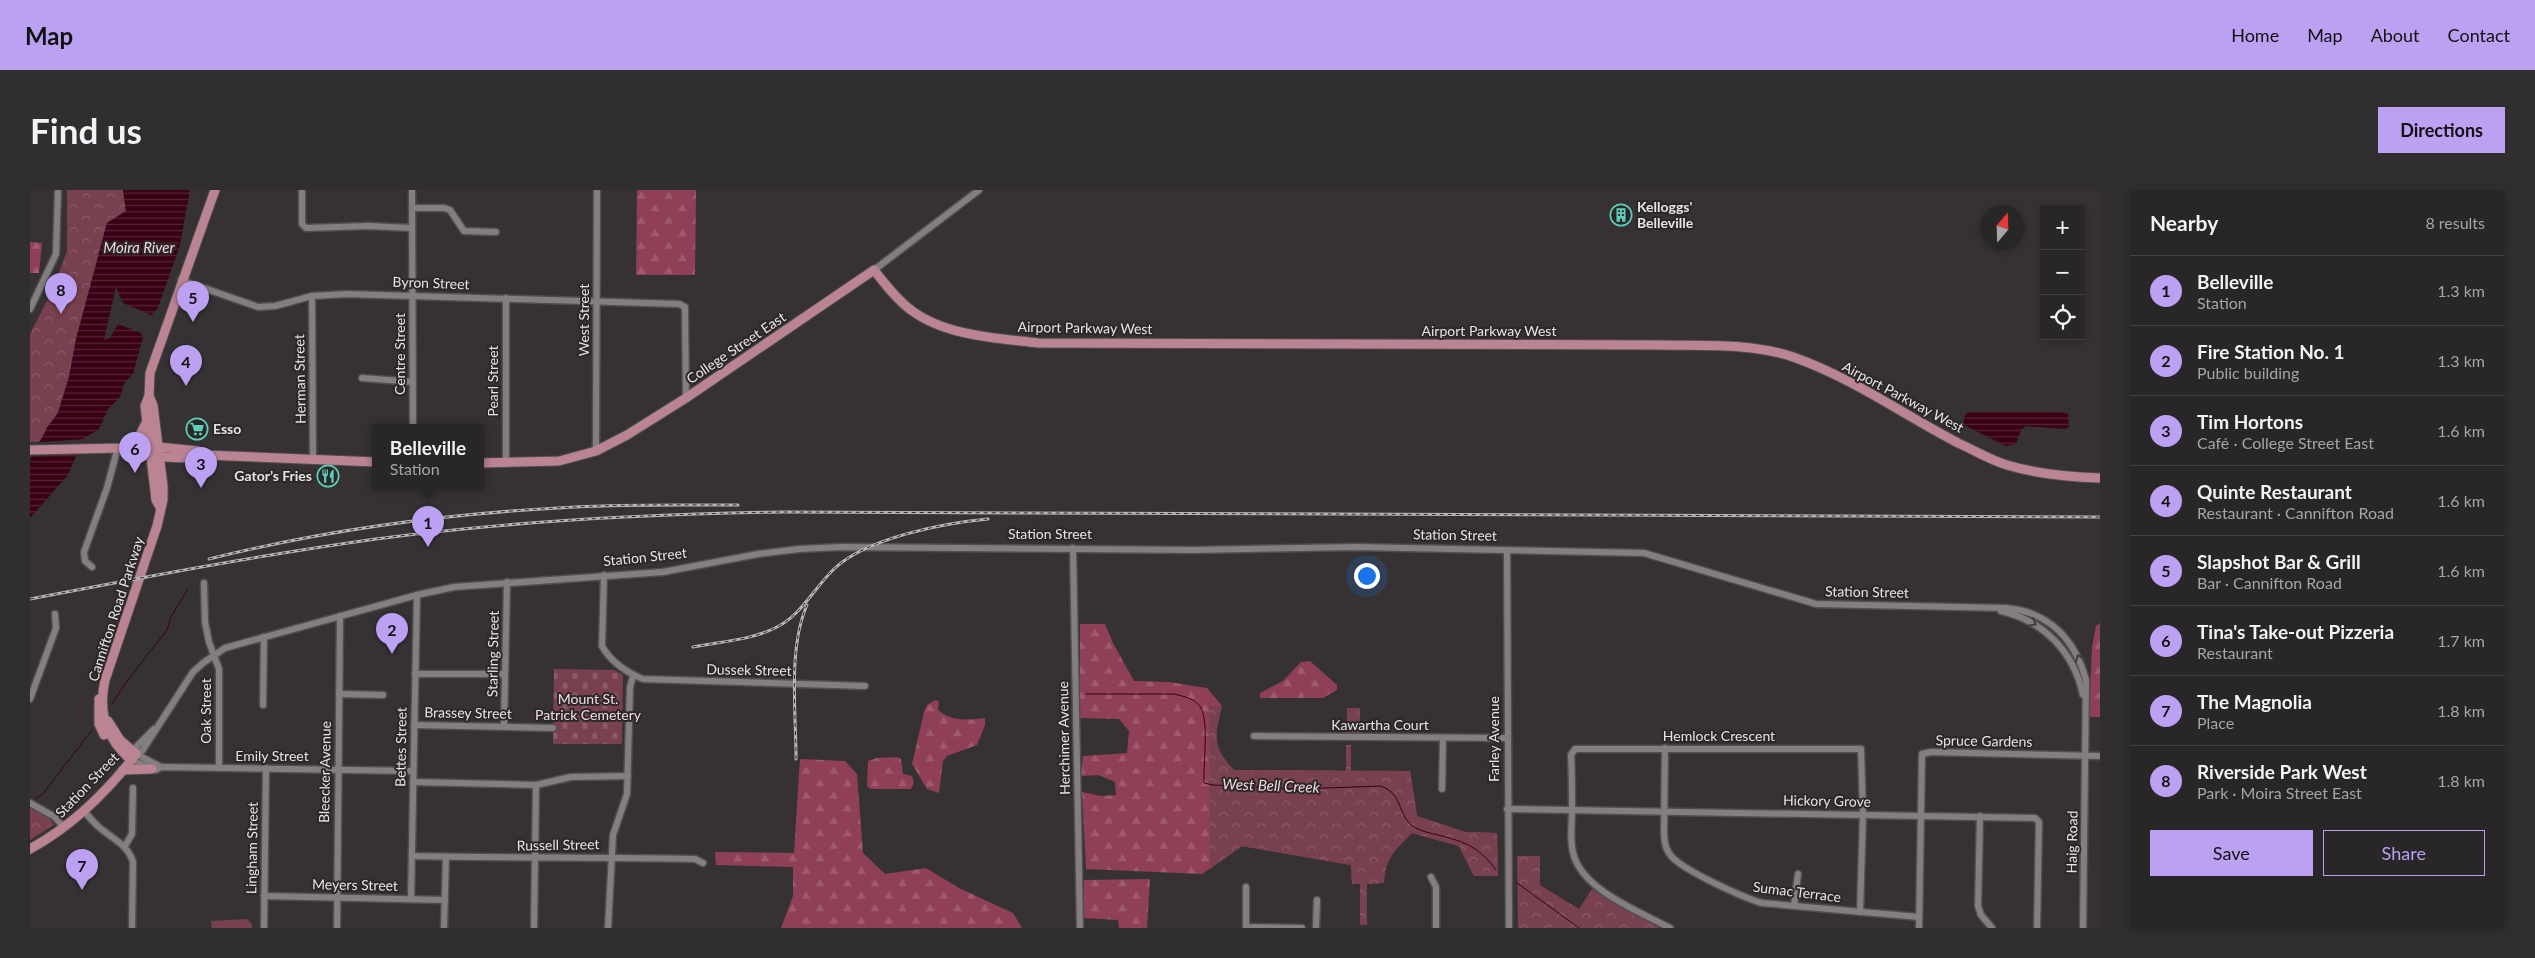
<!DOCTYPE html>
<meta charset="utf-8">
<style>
:root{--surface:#282626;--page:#302e2e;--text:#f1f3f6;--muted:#a5a5a7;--line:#444343;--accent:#bca0f2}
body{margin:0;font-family:Lato,sans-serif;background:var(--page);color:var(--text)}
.controls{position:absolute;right:15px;top:15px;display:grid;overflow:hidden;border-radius:0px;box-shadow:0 2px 8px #0003}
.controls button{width:45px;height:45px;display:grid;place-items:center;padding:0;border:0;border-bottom:1px solid var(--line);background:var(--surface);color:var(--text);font:25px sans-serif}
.compass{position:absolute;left:1950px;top:15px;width:45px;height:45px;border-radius:50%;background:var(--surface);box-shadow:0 2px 8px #0003;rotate:19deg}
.you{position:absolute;left:1336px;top:385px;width:18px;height:18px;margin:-12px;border:4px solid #fff;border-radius:50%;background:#1a73e8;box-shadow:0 0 0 8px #1a73e833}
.badge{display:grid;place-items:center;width:32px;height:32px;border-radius:50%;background:var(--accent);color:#111;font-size:16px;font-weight:700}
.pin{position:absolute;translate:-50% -41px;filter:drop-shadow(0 1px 2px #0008)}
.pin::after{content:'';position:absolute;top:26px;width:18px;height:15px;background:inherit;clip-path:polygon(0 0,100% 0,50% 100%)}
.popup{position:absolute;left:342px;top:234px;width:112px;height:65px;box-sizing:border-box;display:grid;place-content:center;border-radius:0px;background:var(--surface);filter:drop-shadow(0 1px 4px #0005);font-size:16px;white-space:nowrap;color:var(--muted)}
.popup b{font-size:19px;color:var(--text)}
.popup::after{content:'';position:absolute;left:50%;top:100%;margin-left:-10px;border:10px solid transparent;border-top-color:var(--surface)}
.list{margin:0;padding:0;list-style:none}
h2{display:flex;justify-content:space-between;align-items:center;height:65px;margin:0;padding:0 20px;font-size:21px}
h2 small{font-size:16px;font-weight:400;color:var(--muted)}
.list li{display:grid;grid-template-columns:32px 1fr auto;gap:15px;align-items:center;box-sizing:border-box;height:70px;padding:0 20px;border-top:1px solid var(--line)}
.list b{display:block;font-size:19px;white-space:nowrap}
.list p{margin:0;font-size:16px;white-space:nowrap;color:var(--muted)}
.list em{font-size:16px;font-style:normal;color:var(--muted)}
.actions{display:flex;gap:10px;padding:15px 20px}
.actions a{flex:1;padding:11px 0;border:1px solid var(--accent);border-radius:0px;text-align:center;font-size:18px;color:var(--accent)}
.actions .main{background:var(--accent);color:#111}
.icon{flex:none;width:28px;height:28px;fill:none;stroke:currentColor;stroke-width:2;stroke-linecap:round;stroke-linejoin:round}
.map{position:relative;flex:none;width:2070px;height:738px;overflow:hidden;border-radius:0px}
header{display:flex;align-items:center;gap:30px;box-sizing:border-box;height:70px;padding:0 25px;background:var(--accent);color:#111}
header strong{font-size:24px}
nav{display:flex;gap:28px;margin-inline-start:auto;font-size:18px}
.intro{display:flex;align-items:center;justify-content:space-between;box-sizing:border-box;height:120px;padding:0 30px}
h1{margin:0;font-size:35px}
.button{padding:12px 22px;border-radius:0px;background:var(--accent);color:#111;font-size:18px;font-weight:700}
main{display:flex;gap:30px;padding:0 30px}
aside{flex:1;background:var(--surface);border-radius:0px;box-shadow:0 2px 8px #0003}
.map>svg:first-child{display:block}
.grass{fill:#79404f}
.forest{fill:url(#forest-firs)}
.cemetery{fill:url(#cemetery-stones)}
.park{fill:url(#park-crowns)}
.water{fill:url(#water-rules)}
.pier{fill:#363233}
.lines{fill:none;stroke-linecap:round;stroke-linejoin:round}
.stream{stroke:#390016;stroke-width:1}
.minor-casing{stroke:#514e4f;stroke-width:9}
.major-casing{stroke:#514e4f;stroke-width:11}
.minor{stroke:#837e7f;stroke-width:6}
.major{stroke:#bb8492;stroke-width:9}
.rail-casing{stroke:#b7b4b5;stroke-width:3}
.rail{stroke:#2c2829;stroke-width:1;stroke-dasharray:4;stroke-linecap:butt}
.oneway{stroke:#423e3e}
.labels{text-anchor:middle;stroke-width:4;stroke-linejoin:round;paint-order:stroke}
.poi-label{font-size:14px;font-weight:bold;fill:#e6e3e4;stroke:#2c2829;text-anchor:start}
.street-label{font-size:14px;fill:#e6e3e4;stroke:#2c2829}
.park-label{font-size:14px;fill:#f3dbdf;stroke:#2c2829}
.water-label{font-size:15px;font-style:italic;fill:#f1d8dd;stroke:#2c2829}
</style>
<header>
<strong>Map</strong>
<nav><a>Home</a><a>Map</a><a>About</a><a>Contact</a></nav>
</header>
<div class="intro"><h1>Find us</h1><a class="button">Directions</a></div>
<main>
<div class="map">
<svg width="2070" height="738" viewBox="0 0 2070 738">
<defs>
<pattern id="forest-firs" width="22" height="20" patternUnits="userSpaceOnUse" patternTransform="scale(1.25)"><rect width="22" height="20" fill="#8f3f56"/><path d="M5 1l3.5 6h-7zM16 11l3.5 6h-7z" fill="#9f5b6e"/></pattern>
<pattern id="cemetery-stones" width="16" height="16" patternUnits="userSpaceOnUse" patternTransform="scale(1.25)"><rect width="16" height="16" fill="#79404f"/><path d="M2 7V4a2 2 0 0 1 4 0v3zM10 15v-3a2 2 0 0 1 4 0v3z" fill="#8c5b68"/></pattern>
<pattern id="park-crowns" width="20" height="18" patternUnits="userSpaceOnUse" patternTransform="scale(1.25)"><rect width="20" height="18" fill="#79404f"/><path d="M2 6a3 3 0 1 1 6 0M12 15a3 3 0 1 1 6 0" fill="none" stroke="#8c5b68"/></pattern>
<pattern id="water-rules" width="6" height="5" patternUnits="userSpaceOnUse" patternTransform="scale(1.25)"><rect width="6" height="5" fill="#390016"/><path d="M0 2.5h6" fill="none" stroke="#562538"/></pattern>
</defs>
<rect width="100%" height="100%" fill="#363233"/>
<path class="grass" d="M217 729 222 734V738H182L181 731Z"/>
<g class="forest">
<path d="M607 0H666L665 85H606Z"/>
<path d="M0 52 12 53 9 83H0Z"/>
<path d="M2070 433V527H2059L2062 457 2066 436Z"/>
<path d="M1050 434H1075L1083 453 1104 491 1139 492 1177 498 1192 516C1184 546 1182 557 1204 580L1380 581 1387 626 1435 642 1467 643 1468 686H1444L1429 656 1382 643C1365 660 1355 668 1354 693L1337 694V735H1330V694H1322L1321 675 1212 656 1172 684 1056 679 1052 602 1071 606 1086 605 1085 592 1068 585 1051 586 1053 566 1097 563 1099 541 1089 529 1050 528Z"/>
<path d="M1280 471 1307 495V500L1293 508H1230V503L1253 491 1271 472Z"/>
<path d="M905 510 909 511 908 520C922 532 938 530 955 528V535L947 555 917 566 913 571 909 603 897 599 882 574 894 522 897 515Z"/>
<path d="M867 567 871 569 873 584 882 586 884 593 881 599H841L837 596 838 571 847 568Z"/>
<path d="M770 569 815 571 827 584 833 663 855 684 896 678 929 698 983 723 992 738H751L763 706V677L686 675 685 662 764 663Z"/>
<path d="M1120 689 1117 738H1089L1088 730 1054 728V690Z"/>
</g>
<path class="cemetery" d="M524 479 584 480 593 485 592 554H523Z"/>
<g class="park">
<path d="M37 0H93L96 21 77 33 46 149 39 187 28 223 17 237 12 251 0 252V144L23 99 37 61Z"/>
<path d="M1179 516H1192C1184 546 1182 558 1204 580L1316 581V555H1321V581H1380L1387 626 1435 642 1467 643 1468 686H1444L1429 656 1382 643C1365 660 1355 668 1354 693L1337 694V735H1330V694H1322L1321 675 1212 656 1180 679Z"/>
<path d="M1317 518H1330V540L1333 544H1314L1317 540Z"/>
<path d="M0 617 20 629 24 635 0 650Z"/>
<path d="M1487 666H1510V695L1549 719 1562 699 1630 738H1488Z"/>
</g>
<g class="water">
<path d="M93 0H160L150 55 128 118 121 125 93 113 86 97 74 150 80 148 88 134 111 143 113 147 103 184 95 192 90 207 78 219 69 239 54 248 38 285 0 328V270L17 238 28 223 39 187 46 149 77 33 96 21Z"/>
<path d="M1938 222H2032L2038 224 2039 237 2034 239 1996 236 1991 240 1986 254 1976 256 1934 235V227Z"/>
</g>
<path class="pier" d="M55 249 47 264 3 267 10 252Z"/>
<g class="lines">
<g class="stream">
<path d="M1056 504H1144C1152 506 1163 508 1169 515 1180 527 1173 575 1174 593L1183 595 1268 599 1351 596C1375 605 1366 627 1386 638 1393 642 1401 643 1408 645 1436 652 1449 657 1466 680"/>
<path d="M82 514 97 491 137 440 141 427 158 399"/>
<path d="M5 609 12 605 62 540"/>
<path d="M1487 693 1549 738"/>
</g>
<g class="minor-casing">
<g id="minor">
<path d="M272 0V34L276 38 338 36 382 38"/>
<path d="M382 0 383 238"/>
<path d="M382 18H414L420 20 434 41 466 42"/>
<path d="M844 80 949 0"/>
<path d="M151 90 228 117 245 116 282 106 317 104 649 114 655 117V122L656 208"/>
<path d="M282 106 283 271"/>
<path d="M0 119 26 64 28 0"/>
<path d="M332 188 383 192"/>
<path d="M566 261 567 0"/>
<path d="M476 273V108"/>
<path d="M1043 358 1050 738"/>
<path d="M1477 360 1479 738"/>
<path d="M62 377 55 371 54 362 77 298 88 257"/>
<path d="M574 385 572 456C580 471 597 483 613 489L835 496"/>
<path d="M174 393 175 432 179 452 189 479V578"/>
<path d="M1971 421C2014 431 2044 462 2053 505"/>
<path d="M385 484H475"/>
<path d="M309 504 353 505"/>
<path d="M0 509 26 438 25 424"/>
<path d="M233 515 234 447"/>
<path d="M384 535 523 538"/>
<path d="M474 536 477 392"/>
<path d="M1224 546 1476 548"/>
<path d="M1635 558 1634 642C1634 651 1636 661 1642 667 1655 681 1714 708 1732 713L1889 727"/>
<path d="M106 564 112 561 163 482 173 473 195 458 387 405 424 397 633 382 728 364 769 359 811 357 1164 360 1326 357 1614 363 1786 414 1976 418C2020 422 2045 450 2056 490L2053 738"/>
<path d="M106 564V557L124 539"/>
<path d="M106 564 131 577"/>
<path d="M101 570 126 580 131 577 383 581"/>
<path d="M383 592 506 595 541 587 598 586"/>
<path d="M1412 599 1413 548"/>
<path d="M0 613 25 627 34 638"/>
<path d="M1477 619 2005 628 2009 632 2007 738"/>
<path d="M54 621C59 627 64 633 70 638 83 649 98 655 103 672L102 738"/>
<path d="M1950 626 1948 716 1951 725 1962 738"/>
<path d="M95 656 102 644 103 598"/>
<path d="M382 666C477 668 570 667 665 669L673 673"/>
<path d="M1401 687 1406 697V738"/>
<path d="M1216 697V737L1272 738"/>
<path d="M234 706 415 710"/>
<path d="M381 709 387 405"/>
<path d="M1764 716 1768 684"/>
<path d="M234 738 236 578"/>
<path d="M307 738 310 426"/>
<path d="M414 738 416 667"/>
<path d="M504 738 506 595"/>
<path d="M578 738 583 645 597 604 600 497 603 486"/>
<path d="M1286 738 1287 710"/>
<path d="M1640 738C1610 722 1558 702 1545 669 1539 653 1542 635 1542 619 1542 601 1542 583 1541 565L1545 559H1831L1833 624 1830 722"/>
<path d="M1889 738 1892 564 1901 562 2070 566"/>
</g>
</g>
<g class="major-casing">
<g id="major">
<path d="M99 254 110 245 117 231"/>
<path d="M92 258C103 266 162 271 174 265"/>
<path d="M0 260 92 258 99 254 168 261 174 265 346 272"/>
<path d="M450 273 529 271 566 261 597 245 656 208 844 80C855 94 867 110 881 120 915 146 967 148 1008 153L1632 155C1675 156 1722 153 1763 167 1821 187 1874 225 1928 253 1944 260 1960 270 1977 275 2007 284 2038 287 2070 288"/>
<path d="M130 317 126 310 115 216 119 206 120 183 185 0"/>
<path d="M69 509V534L74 545"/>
<path d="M101 570C76 549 68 521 75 490L127 336 133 310V296L123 215 119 206"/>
<path d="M93 580 122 579"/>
<path d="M0 659C42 636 77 602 106 564L90 550 78 531"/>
</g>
</g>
<use href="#minor" class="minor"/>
<use href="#major" class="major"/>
<g class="rail-casing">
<g id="rail">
<path d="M179 369C299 339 422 323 545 317 599 314 653 315 708 315"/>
<path d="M0 409C115 387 230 365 346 349 482 331 618 324 754 322L2070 327"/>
<path d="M663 457C689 452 721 450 745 438 771 426 784 398 804 379 836 348 914 333 958 329"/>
<path d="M766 569C766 522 758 458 777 415"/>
</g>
</g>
<use href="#rail" class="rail"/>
</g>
<defs><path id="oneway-chevron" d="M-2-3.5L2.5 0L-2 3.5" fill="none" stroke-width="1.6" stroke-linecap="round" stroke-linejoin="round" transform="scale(1.25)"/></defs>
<g class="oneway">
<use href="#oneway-chevron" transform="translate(2003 433) rotate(30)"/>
<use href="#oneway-chevron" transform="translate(2049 468) rotate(-113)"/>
</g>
<defs>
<g id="building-ring" transform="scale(1.125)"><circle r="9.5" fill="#2c2829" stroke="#5cceba" stroke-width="1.5"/><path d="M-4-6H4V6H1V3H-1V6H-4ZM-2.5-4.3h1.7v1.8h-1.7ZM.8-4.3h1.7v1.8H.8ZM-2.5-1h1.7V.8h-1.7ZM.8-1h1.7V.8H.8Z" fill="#5cceba"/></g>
<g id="supermarket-ring" transform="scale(1.125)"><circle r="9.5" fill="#2c2829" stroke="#5cceba" stroke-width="1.5"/><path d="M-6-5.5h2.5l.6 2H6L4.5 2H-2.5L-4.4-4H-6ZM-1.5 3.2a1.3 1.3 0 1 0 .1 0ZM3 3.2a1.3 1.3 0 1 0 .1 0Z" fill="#5cceba"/></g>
<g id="restaurant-ring" transform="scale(1.125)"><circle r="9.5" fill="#2c2829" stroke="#5cceba" stroke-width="1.5"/><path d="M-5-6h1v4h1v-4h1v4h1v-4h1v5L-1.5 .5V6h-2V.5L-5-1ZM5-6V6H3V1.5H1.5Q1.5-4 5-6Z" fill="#5cceba"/></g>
</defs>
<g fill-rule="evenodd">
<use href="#building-ring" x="1591" y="25"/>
<use href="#supermarket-ring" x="167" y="239"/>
<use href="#restaurant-ring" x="298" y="286"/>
</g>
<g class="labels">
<g class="poi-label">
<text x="1607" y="22">Kelloggs'<tspan x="1607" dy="16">Belleville</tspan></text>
<text x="183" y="244">Esso</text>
<text x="282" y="291" text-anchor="end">Gator’s Fries</text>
</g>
<g class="street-label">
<text transform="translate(401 93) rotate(2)" y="5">Byron Street</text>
<text transform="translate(554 130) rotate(-90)" y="5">West Street</text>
<text transform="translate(1055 138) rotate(1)" y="5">Airport Parkway West</text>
<text x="1459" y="146">Airport Parkway West</text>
<text transform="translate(706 158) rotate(-34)" y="5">College Street East</text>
<text transform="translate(370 164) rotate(-90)" y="5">Centre Street</text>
<text transform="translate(270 189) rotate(-91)" y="5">Herman Street</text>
<text transform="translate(463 191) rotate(-90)" y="5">Pearl Street</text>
<text transform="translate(1873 207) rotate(28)" y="5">Airport Parkway West</text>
<text x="1020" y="349">Station Street</text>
<text transform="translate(1425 345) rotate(1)" y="5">Station Street</text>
<text transform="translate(615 367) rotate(-6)" y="5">Station Street</text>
<text transform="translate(1837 402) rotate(1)" y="5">Station Street</text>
<text transform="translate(86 419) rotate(-72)" y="5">Cannifton Road Parkway</text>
<text transform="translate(463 464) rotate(-89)" y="5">Starling Street</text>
<text transform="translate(719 480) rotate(1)" y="5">Dussek Street</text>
<text transform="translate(176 521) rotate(-90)" y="5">Oak Street</text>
<text transform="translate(438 523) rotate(1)" y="5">Brassey Street</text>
<text x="1350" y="540">Kawartha Court</text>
<text x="1689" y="551">Hemlock Crescent</text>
<text transform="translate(1034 548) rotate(-91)" y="5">Herchimer Avenue</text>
<text transform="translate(1464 549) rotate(-90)" y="5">Farley Avenue</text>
<text transform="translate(1954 551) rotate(1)" y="5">Spruce Gardens</text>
<text transform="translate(371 557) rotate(-89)" y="5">Bettes Street</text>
<text x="242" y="571">Emily Street</text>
<text transform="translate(295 582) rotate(-89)" y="5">Bleecker Avenue</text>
<text transform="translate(57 595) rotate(-46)" y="5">Station Street</text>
<text transform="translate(1797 611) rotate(1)" y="5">Hickory Grove</text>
<text transform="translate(2042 652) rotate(-89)" y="5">Haig Road</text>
<text transform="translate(528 655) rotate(-1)" y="5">Russell Street</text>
<text transform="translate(222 658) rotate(-89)" y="5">Lingham Street</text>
<text transform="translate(325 695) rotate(1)" y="5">Meyers Street</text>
<text transform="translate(1767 702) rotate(7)" y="5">Sumac Terrace</text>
</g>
<g class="park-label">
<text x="558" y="514">Mount St.<tspan x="558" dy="16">Patrick Cemetery</tspan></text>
</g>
<g class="water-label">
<text x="109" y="63">Moira River</text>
<text transform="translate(1241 596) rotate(2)" y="5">West Bell Creek</text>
</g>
</g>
</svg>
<div class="controls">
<button>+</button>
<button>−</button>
<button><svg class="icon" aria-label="locate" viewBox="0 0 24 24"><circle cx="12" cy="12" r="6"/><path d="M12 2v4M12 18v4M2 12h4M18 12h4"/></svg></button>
</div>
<svg class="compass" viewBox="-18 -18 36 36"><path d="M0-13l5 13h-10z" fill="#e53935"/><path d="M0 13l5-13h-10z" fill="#a5a5a7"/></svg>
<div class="you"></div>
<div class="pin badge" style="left:398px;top:357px">1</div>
<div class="popup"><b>Belleville</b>Station</div>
<div class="pin badge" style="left:362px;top:464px">2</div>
<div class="pin badge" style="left:171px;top:298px">3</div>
<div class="pin badge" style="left:156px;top:196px">4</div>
<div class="pin badge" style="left:163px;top:132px">5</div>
<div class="pin badge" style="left:105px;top:283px">6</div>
<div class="pin badge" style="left:52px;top:700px">7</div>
<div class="pin badge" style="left:31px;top:124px">8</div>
</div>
<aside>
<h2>Nearby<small>8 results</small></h2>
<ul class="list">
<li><span class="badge">1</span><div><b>Belleville</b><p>Station</p></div><em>1.3 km</em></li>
<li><span class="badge">2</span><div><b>Fire Station No. 1</b><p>Public building</p></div><em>1.3 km</em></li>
<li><span class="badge">3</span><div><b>Tim Hortons</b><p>Café · College Street East</p></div><em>1.6 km</em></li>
<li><span class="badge">4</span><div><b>Quinte Restaurant</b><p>Restaurant · Cannifton Road</p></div><em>1.6 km</em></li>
<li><span class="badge">5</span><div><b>Slapshot Bar &amp; Grill</b><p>Bar · Cannifton Road</p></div><em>1.6 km</em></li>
<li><span class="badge">6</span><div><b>Tina's Take-out Pizzeria</b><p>Restaurant</p></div><em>1.7 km</em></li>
<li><span class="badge">7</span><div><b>The Magnolia</b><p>Place</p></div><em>1.8 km</em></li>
<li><span class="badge">8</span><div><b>Riverside Park West</b><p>Park · Moira Street East</p></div><em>1.8 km</em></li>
</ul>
<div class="actions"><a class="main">Save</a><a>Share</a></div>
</aside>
</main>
